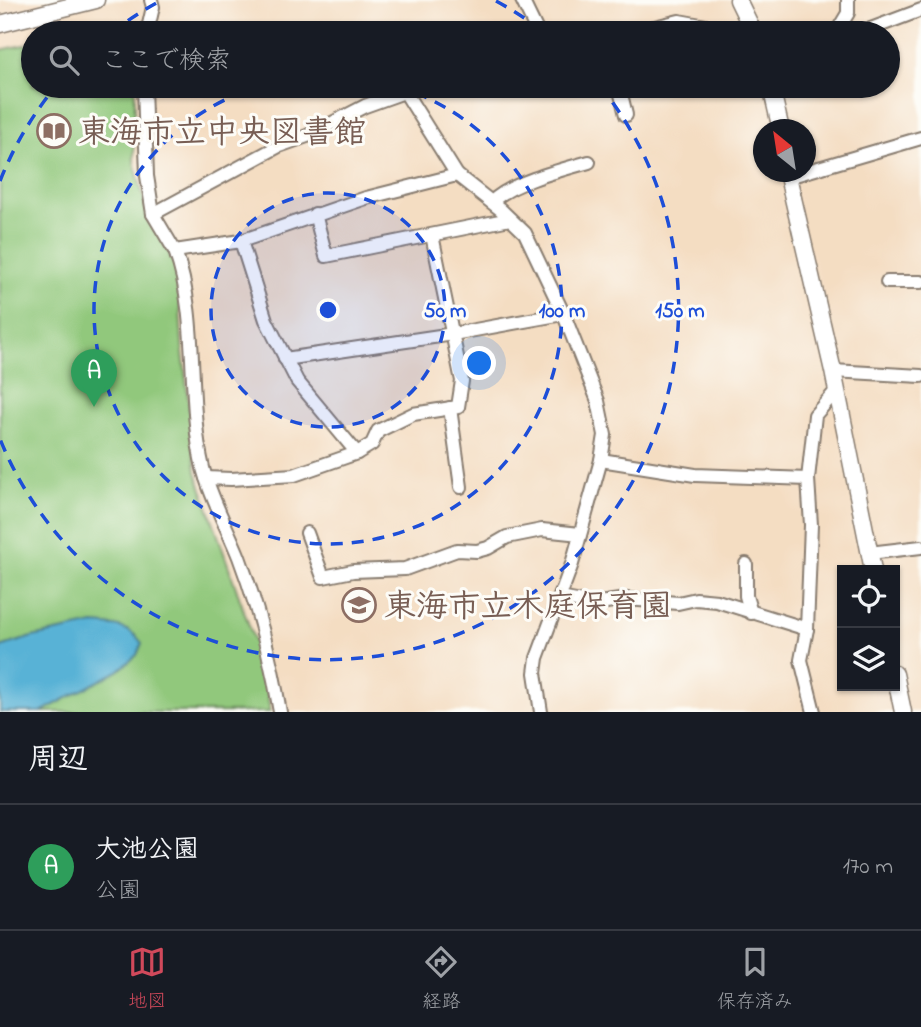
<!DOCTYPE html>
<html lang="ja">
<meta charset="utf-8">
<style>
:root{--surface:#171b24;--page:#242831;--text:#f1f3f6;--muted:#9ea1a6;--line:#363941;--accent:#d1495b}
body{margin:0;font-family:"Indie Flower","Klee One",sans-serif;background:var(--page);color:var(--text)}
.controls{position:absolute;right:21px;bottom:21px;display:grid;overflow:hidden;border-radius:0px;box-shadow:0 2px 5px #0004}
.controls button{width:63px;height:63px;display:grid;place-items:center;padding:0;border:0;border-bottom:2px solid var(--line);background:var(--surface);color:var(--text);font:35px sans-serif}
.compass{position:absolute;left:753px;top:119px;width:63px;height:63px;border-radius:50%;background:var(--surface);box-shadow:0 2px 5px #0004;rotate:330deg}
.you{position:absolute;left:480px;top:364px;width:24px;height:24px;margin:-18px;border:5px solid #fff;border-radius:50%;background:#1a73e8;box-shadow:0 0 0 10px #1a73e833}
.badge{display:grid;place-items:center;width:46px;height:46px;border-radius:50%;background:var(--accent);color:#fff;font-size:23px;font-weight:700}
.pin{position:absolute;translate:-50% -58px;filter:drop-shadow(0 2px 4px #0008)}
.pin::after{content:'';position:absolute;top:37px;width:24px;height:21px;background:inherit;clip-path:polygon(0 0,100% 0,50% 100%)}
.list{margin:0;padding:0;list-style:none}
h2{display:flex;justify-content:space-between;align-items:center;height:91px;margin:0;padding:0 28px;font-size:30px}
h2 small{font-size:23px;font-weight:400;color:var(--muted)}
.list li{display:grid;grid-template-columns:46px 1fr auto;gap:21px;align-items:center;box-sizing:border-box;height:126px;padding:0 28px;border-top:2px solid var(--line)}
.list b{display:block;font-size:26px;white-space:nowrap}
.list p{margin:0;font-size:23px;white-space:nowrap;color:var(--muted)}
.list em{font-size:23px;font-style:normal;color:var(--muted)}
.icon{flex:none;width:38px;height:38px;fill:none;stroke:currentColor;stroke-width:2;stroke-linecap:round;stroke-linejoin:round}
.map{position:relative;flex:none;width:921px;height:712px;overflow:hidden}
.search{position:absolute;background:var(--surface);box-shadow:0 2px 5px #0004;left:21px;right:21px;top:21px;height:77px;display:flex;align-items:center;gap:18px;box-sizing:border-box;padding:0 24px;border-radius:38px;color:var(--muted);font-size:26px}
.sheet{height:217px;background:var(--surface)}
nav{display:flex;justify-content:space-around;align-items:center;box-sizing:border-box;height:98px;border-top:2px solid var(--line);background:var(--surface);font-size:19px;color:var(--muted)}
nav a{display:grid;justify-items:center;gap:4px}
nav .on{color:var(--accent)}
.map>svg:first-child{display:block}
.green{fill:#91c87b;stroke:#56724c;stroke-width:2}
.water{fill:#59b2d6;stroke:#3a6779;stroke-width:2}
.lines{fill:none;stroke-linecap:round;stroke-linejoin:round}
.minor-casing{stroke:#887c6f;stroke-width:16}
.tertiary-casing{stroke:#887c6f;stroke-width:19}
.minor{stroke:#fff;stroke-width:12}
.tertiary{stroke:#fff;stroke-width:16}
.ring{fill:none;stroke:#1d4ed8;stroke-width:3.5;stroke-dasharray:12 9}
.labels{text-anchor:middle;stroke-width:6;stroke-linejoin:round;paint-order:stroke}
.education-label{font-size:32px;font-weight:bold;fill:#785e54;stroke:#fdfcf7;text-anchor:start}
.centre{fill:#1d4ed8;stroke:#fdfcf7;stroke-width:3.5}
.ring-label{font-size:21px;text-anchor:middle;font-weight:bold;fill:#1d4ed8;stroke:#fdfcf7;stroke-width:6;stroke-linejoin:round;paint-order:stroke}
</style>
<div class="map">
<svg width="921" height="712" viewBox="0 0 921 712">
<rect width="100%" height="100%" fill="#fdfcf7"/>
<filter id="ink" filterUnits="userSpaceOnUse"><feTurbulence type="fractalNoise" baseFrequency=".0143" numOctaves="2"/><feDisplacementMap in="SourceGraphic" scale="14" xChannelSelector="R" yChannelSelector="G"/><feConvolveMatrix kernelMatrix="1 2 1 2 8 2 1 2 1" color-interpolation-filters="sRGB"/></filter>
<filter id="wash" filterUnits="userSpaceOnUse"><feTurbulence type="fractalNoise" baseFrequency=".00686" numOctaves="4" result="noise"/><feDisplacementMap in="SourceGraphic" scale="28" xChannelSelector="R" yChannelSelector="G"/><feGaussianBlur stdDeviation="1.57" result="paint"/><feColorMatrix in="noise" values="0 0 0 0 0 0 0 0 0 0 0 0 0 0 0 0 0 1.4 0 .05"/><feComposite in="paint" operator="in"/></filter>
<g filter="url(#wash)">
<rect width="100%" height="100%" fill="#f4ddc2"/>
<g class="green">
<path d="M135 22V33H82Z"/>
<path d="M33 43V86H135L134 162 146 207 178 271 182 343 196 472 264 669 270 712H0V50Z"/>
</g>
<path class="water" d="M94 624C115 626 129 625 142 643L137 655 118 671 41 712H0V647L32 637Z"/>
</g>
<g filter="url(#ink)">
<g class="lines">
<g class="minor-casing">
<g id="minor">
<path d="M522 0 538 33"/>
<path d="M147 33 153 7 151 0"/>
<path d="M630 33 679 21 745 33"/>
<path d="M836 33 848 13V0"/>
<path d="M860 33 921 10"/>
<path d="M144 86 147 176 153 214 175 251"/>
<path d="M619 86 626 115"/>
<path d="M405 92 457 175"/>
<path d="M788 177 921 138"/>
<path d="M492 202C509 183 564 169 589 162"/>
<path d="M153 214 279 146 307 136 365 106 421 86"/>
<path d="M315 214 326 256 510 219"/>
<path d="M241 241 266 320 297 381 357 453"/>
<path d="M887 282H921"/>
<path d="M285 359 453 334 563 314"/>
<path d="M833 371 921 376"/>
<path d="M450 408 461 487"/>
<path d="M601 460 695 475 808 479"/>
<path d="M206 478 231 479 294 475 357 453 372 444 378 431 413 414 458 407 462 381 432 235"/>
<path d="M307 533 323 577 353 571 405 569 457 550 477 551 488 548 507 537 542 530 580 534"/>
<path d="M869 553 921 547"/>
<path d="M746 564V596L751 613"/>
<path d="M560 598 593 604 626 599 678 603 696 599 717 601 807 629"/>
<path d="M280 712C271 659 258 607 239 557 227 527 211 499 203 468 186 396 200 320 175 251L241 241 366 198 457 175 500 209 525 233 564 315 598 401 605 435 601 460 572 564 537 658 535 673 541 712"/>
<path d="M814 712 801 660 807 629 811 525 808 479 815 415 836 391"/>
</g>
</g>
<g class="tertiary-casing">
<g id="tertiary">
<path d="M738 0 754 33"/>
<path d="M0 24 96 0"/>
<path d="M771 86 781 130"/>
<path d="M787 172 833 371 873 570"/>
<path d="M895 674 903 712"/>
</g>
</g>
<use href="#minor" class="minor"/>
<use href="#tertiary" class="tertiary"/>
</g>
</g>
<circle cx="328" cy="310" r="117" fill="#1d4ed8" fill-opacity=".12"/>
<g class="ring">
<circle cx="328" cy="310" r="117"/>
<path d="M396 86A234 234 0 1 1 260 86"/>
<path d="M0 181A352 352 0 0 1 56 86M111 33A352 352 0 0 1 160 1M496 1A352 352 0 0 1 545 33M600 86A352 352 0 1 1 0 439"/>
</g>
<defs>
<g id="library-ring" transform="scale(1.75)"><circle r="9.5" fill="#fdfcf7" stroke="#8d6e63" stroke-width="1.5"/><path d="M-6-4Q-3-5.5-.7-3.5V5Q-3 3-6 4ZM6-4Q3-5.5 .7-3.5V5Q3 3 6 4Z" fill="#8d6e63"/></g>
<g id="school-ring" transform="scale(1.75)"><circle r="9.5" fill="#fdfcf7" stroke="#8d6e63" stroke-width="1.5"/><path d="M0-5L7-2L0 1L-7-2ZM-4 1L0 2.5L4 1V4Q0 6-4 4Z" fill="#8d6e63"/></g>
</defs>
<g fill-rule="evenodd">
<use href="#library-ring" x="54" y="131"/>
<use href="#school-ring" x="359" y="605"/>
</g>
<g class="labels">
<g class="education-label">
<text x="78" y="142">東海市立中央図書館</text>
<text x="384" y="616">東海市立木庭保育園</text>
</g>
</g>
<circle cx="328" cy="310" r="10" class="centre"/>
<g class="ring-label">
<text x="445" y="317">50 m</text>
<text x="562" y="317">100 m</text>
<text x="680" y="317">150 m</text>
</g>
</svg>
<div class="controls">
<button><svg class="icon" aria-label="locate" viewBox="0 0 24 24"><circle cx="12" cy="12" r="6"/><path d="M12 2v4M12 18v4M2 12h4M18 12h4"/></svg></button>
<button><svg class="icon" aria-label="layers" viewBox="0 0 24 24"><path d="M12 4l9 5-9 5-9-5zM3 14l9 5 9-5"/></svg></button>
</div>
<svg class="compass" viewBox="-18 -18 36 36"><path d="M0-13l5 13h-10z" fill="#e53935"/><path d="M0 13l5-13h-10z" fill="#9ea1a6"/></svg>
<div class="you"></div>
<div class="pin badge" style="left:94px;top:407px;background:#2e9e5b">A</div>
<div class="search"><svg class="icon" aria-label="search" viewBox="0 0 24 24"><circle cx="10" cy="10" r="6"/><path d="M15 15l6 6"/></svg>ここで検索</div>
</div>
<section class="sheet">
<h2>周辺<small></small></h2>
<ul class="list">
<li><span class="badge" style="background:#2e9e5b">A</span><div><b>大池公園</b><p>公園</p></div><em>170 m</em></li>
</ul>
</section>
<nav>
<a class="on"><svg class="icon" aria-label="map" viewBox="0 0 24 24"><path d="M3 6l6-2 6 2 6-2v14l-6 2-6-2-6 2zM9 4v14M15 6v14"/></svg>地図</a>
<a><svg class="icon" aria-label="directions" viewBox="0 0 24 24"><path d="M12 3l9 9-9 9-9-9zM9 14v-3h6M13 9l2 2-2 2"/></svg>経路</a>
<a><svg class="icon" aria-label="saved" viewBox="0 0 24 24"><path d="M7 4h10v16l-5-4-5 4z"/></svg>保存済み</a>
</nav>
